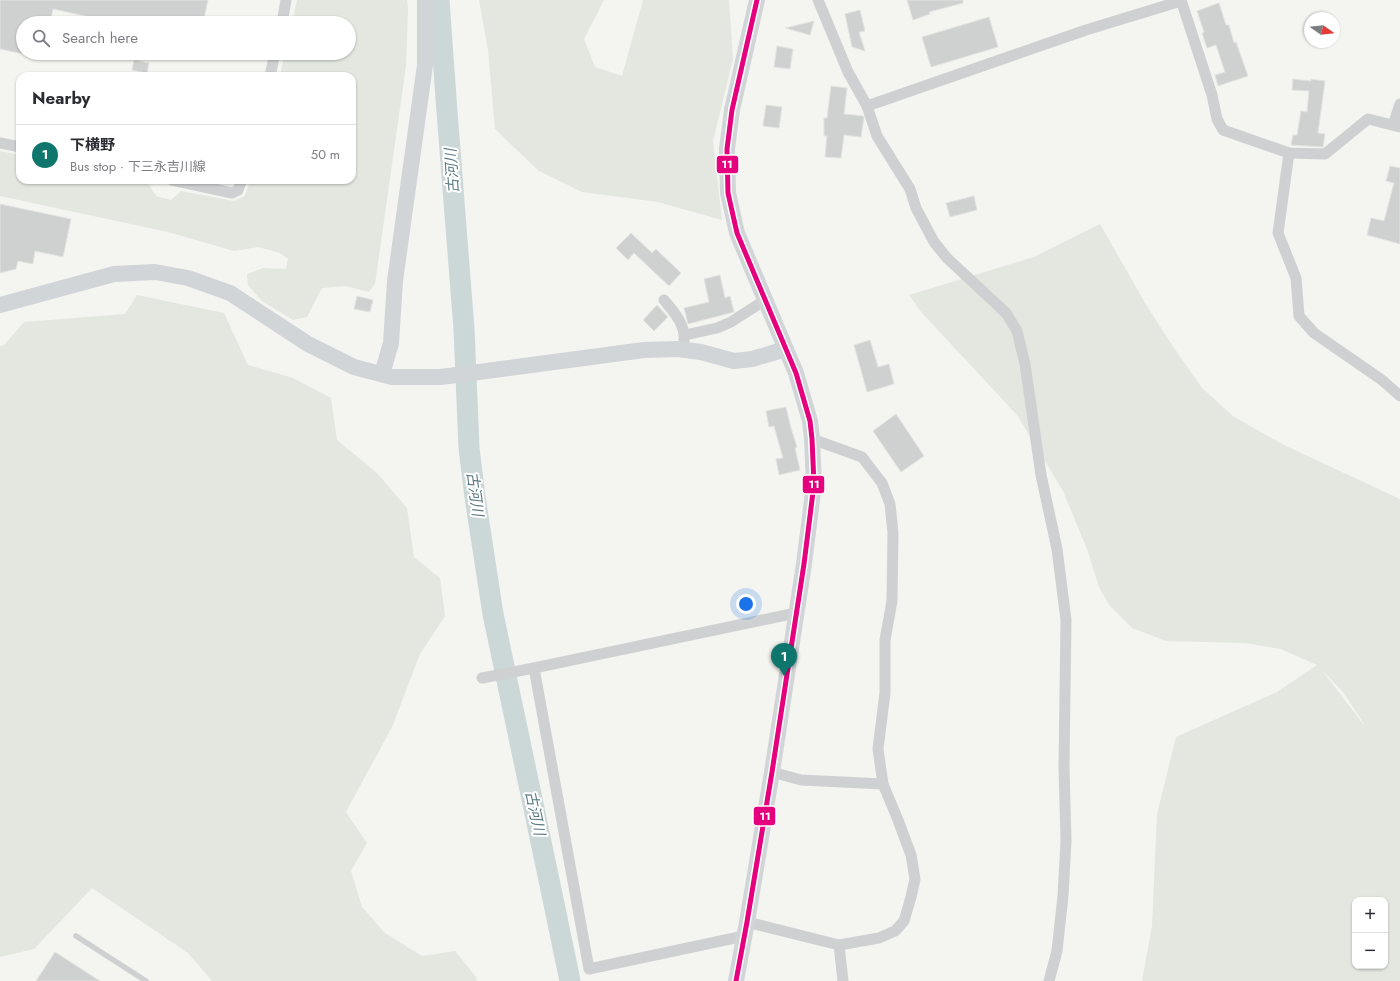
<!DOCTYPE html>
<meta charset="utf-8">
<style>
:root{--surface:#fff;--page:#f7f7f7;--text:#2b2b33;--muted:#7c7c81;--line:#e1e1e2;--accent:#0f766e}
body{margin:0;font-family:Jost,"Noto Sans JP",sans-serif;background:var(--page);color:var(--text)}
.controls{position:absolute;right:12px;bottom:12px;display:grid;overflow:hidden;border-radius:8px;box-shadow:0 1px 3px #0004}
.controls button{width:36px;height:36px;display:grid;place-items:center;padding:0;border:0;border-bottom:1px solid var(--line);background:var(--surface);color:var(--text);font:20px sans-serif}
.compass{position:absolute;left:1304px;top:12px;width:36px;height:36px;border-radius:50%;background:var(--surface);box-shadow:0 1px 3px #0004;rotate:104deg}
.you{position:absolute;left:746px;top:604px;width:14px;height:14px;margin:-10px;border:3px solid #fff;border-radius:50%;background:#1a73e8;box-shadow:0 0 0 6px #1a73e833}
.badge{display:grid;place-items:center;width:26px;height:26px;border-radius:50%;background:var(--accent);color:#fff;font-size:13px;font-weight:700}
.pin{position:absolute;translate:-50% -33px;filter:drop-shadow(0 1px 2px #0008)}
.pin::after{content:'';position:absolute;top:21px;width:14px;height:12px;background:inherit;clip-path:polygon(0 0,100% 0,50% 100%)}
.list{margin:0;padding:0;list-style:none}
h2{display:flex;justify-content:space-between;align-items:center;height:52px;margin:0;padding:0 16px;font-size:17px}
h2 small{font-size:13px;font-weight:400;color:var(--muted)}
.list li{display:grid;grid-template-columns:26px 1fr auto;gap:12px;align-items:center;box-sizing:border-box;height:60px;padding:0 16px;border-top:1px solid var(--line)}
.list b{display:block;font-size:15px;white-space:nowrap}
.list p{margin:0;font-size:13px;white-space:nowrap;color:var(--muted)}
.list em{font-size:13px;font-style:normal;color:var(--muted)}
.icon{flex:none;width:22px;height:22px;fill:none;stroke:currentColor;stroke-width:2;stroke-linecap:round;stroke-linejoin:round}
.map{position:relative;flex:none;width:1400px;height:981px;overflow:hidden}
.search{position:absolute;background:var(--surface);box-shadow:0 1px 3px #0004;left:16px;top:16px;width:340px;height:44px;display:flex;align-items:center;gap:10px;box-sizing:border-box;padding:0 14px;border-radius:22px;color:var(--muted);font-size:15px}
.panel{position:absolute;background:var(--surface);box-shadow:0 1px 3px #0004;left:16px;top:72px;width:340px;height:112px;border-radius:12px}
.map>svg:first-child{display:block}
.green{fill:#e3e7df;fill-rule:evenodd}
.lines{fill:none;stroke-linecap:round;stroke-linejoin:round}
.river{stroke:#ccd7d8;stroke-width:21}
.building{fill:#cfd1d0;stroke:#e3e3e1}
.lane{stroke:#cfd0d1;stroke-width:5.5}
.street{stroke:#cfd0d1;stroke-width:11}
.secondary{stroke:#d1d5d8;stroke-width:16}
.bus-1-casing{stroke:#fff;stroke-width:8}
.bus-1{stroke:#e5007d;stroke-width:5}
.labels{text-anchor:middle;stroke-width:4;stroke-linejoin:round;paint-order:stroke}
.water-label{font-size:15px;font-style:italic;fill:#5b7983;stroke:#fff}
.line-badge{stroke:#fff;stroke-width:1.5}
.badge-label{font-size:11px;text-anchor:middle;font-weight:bold;fill:#fff}
</style>
<div class="map">
<svg width="1400" height="981" viewBox="0 0 1400 981">
<rect width="100%" height="100%" fill="#f4f4f1"/>
<g class="green">
<path d="M297 0H407L408 8 406 66 375 284 369 292 345 286 322 288 307 317 293 320 262 301 248 285 247 274 263 268 286 269 288 259 280 253 258 247 234 251 168 232 0 196V151L20 155V180H136L148 183 156 196 171 200 181 191 234 201 245 196 250 180H352V76H280L285 53H349V23H292Z"/>
<path d="M479 0H604L584 39 595 67 622 76 643 0H729L733 59 713 141 722 220 658 202 582 192 539 171 495 129 488 50Z"/>
<path d="M1100 224 1145 303 1170 342 1202 388 1234 417 1284 445 1400 499V981H1142L1152 926 1157 814 1176 737 1277 692 1317 665 1281 649 1245 643 1166 641 1132 628 1109 605 1099 587 1087 549 1063 491 1017 415 922 313 909 295 1034 257ZM1321 669 1343 692 1364 724H1363ZM1355 900H1385V966H1355Z"/>
<path d="M137 295 224 313 248 365 293 378 331 398 337 440 377 473 407 508 414 557 440 578 445 616 420 654 392 727 346 812 367 843 351 871 362 907 385 933 422 956 455 951 476 977 477 981H212L188 953 92 888 34 949 0 957V346L4 345 24 322 125 314Z"/>
</g>
<g class="lines">
<path class="river" d="M439 0 447 112 464 329 469 448 475 497 493 614 553 899 570 981"/>
</g>
<g class="building">
<path d="M0 0H208L203 23H117L53 9 50 23H23V54L0 49Z"/>
<path d="M907 0H963V3L929 12 930 14 913 20Z"/>
<path d="M1219 3 1226 25H1229L1234 43 1236 42 1248 76 1218 86 1215 75 1225 72 1216 45 1207 48 1202 33 1204 32 1197 11Z"/>
<path d="M860 10 865 31 859 32 865 51 852 47 845 14Z"/>
<path d="M989 17 998 47 931 67 922 37Z"/>
<path d="M814 21 810 35 785 28Z"/>
<path d="M777 46 793 49 790 69 774 67Z"/>
<path d="M134 60 149 63 147 73 132 70Z"/>
<path d="M1293 79 1311 81V79L1325 81 1318 133 1325 134 1323 147 1291 145 1293 135H1297L1301 111 1307 112 1309 91 1292 90Z"/>
<path d="M831 86 847 88 844 114 863 116 864 118 861 137 844 135 841 158 825 157 827 136H824V118H827Z"/>
<path d="M766 105 782 107 779 128 763 126Z"/>
<path d="M1390 166 1400 168V244L1367 235 1371 218 1384 221 1394 183 1386 181Z"/>
<path d="M974 196 977 210 950 217 946 203Z"/>
<path d="M0 204 71 219 63 257 35 251 33 264 18 261 16 269 0 273Z"/>
<path d="M631 233 652 253 656 249 681 273 669 286 634 253 628 260 616 248Z"/>
<path d="M720 275 725 298 730 296 734 312 688 324 684 308 709 302 704 279Z"/>
<path d="M357 296 373 300 370 312 354 309Z"/>
<path d="M657 305 668 317 654 331 643 320Z"/>
<path d="M870 340 878 367 889 364 894 384 867 392 854 345Z"/>
<path d="M786 407 791 428 797 447 795 448 800 470 779 475 776 459 783 458 774 426 769 427 766 411Z"/>
<path d="M896 414 924 456 901 472 873 431Z"/>
<path d="M55 952 100 981H36Z"/>
</g>
<g class="lines">
<path class="lane" d="M76 936 146 981"/>
<g class="street">
<path d="M818 0 848 72 867 106 877 136 910 189 916 208 934 242 947 258 1006 313 1017 331 1025 364 1041 475 1057 549 1066 620 1064 767 1066 841 1063 896 1057 951 1049 981"/>
<path d="M1181 0 1212 95 1217 119 1223 130 1289 153 1325 154 1368 119 1400 127"/>
<path d="M282 23 286 0"/>
<path d="M270 76 275 53"/>
<path d="M867 106 1086 30 1181 1"/>
<path d="M1393 125 1400 104"/>
<path d="M0 143 20 147"/>
<path d="M1289 153 1278 233 1296 278 1299 316 1314 333 1382 380 1400 396"/>
<path d="M172 180 232 193 238 190 242 180"/>
<path d="M664 300C674 312 686 325 684 341"/>
<path d="M685 335 717 328 731 322 765 300"/>
<path d="M534 668 589 969 744 936"/>
<path d="M482 678 534 668 796 613"/>
<path d="M772 772 801 780 883 784"/>
<path d="M747 922 839 945 879 938 895 931 904 921 911 897 915 879 911 855 898 820 883 784 878 749 885 693V640L892 601 893 533 890 504 882 483 862 457 812 439"/>
<path d="M839 945 843 981"/>
</g>
<g class="secondary">
<path d="M0 305 114 274 155 272 188 278 230 293 308 344 354 367 392 377H441L644 350 678 349 701 352 734 361 752 359 786 349"/>
<path d="M382 374 391 343 395 281 425 65V0"/>
<path d="M736 981 747 922 772 772 804 564 814 484 812 439 810 421 796 373 737 233 728 193 727 149 732 110 757 0"/>
</g>
<g class="bus-1-casing">
<path id="bus-1" d="M736 981 747 922 772 772 804 564 814 484 812 439 810 421 796 373 737 233 728 193 727 149 732 110 757 0"/>
</g>
<use href="#bus-1" class="bus-1"/>
</g>
<g class="labels">
<g class="water-label">
<text transform="translate(452 171) rotate(-94)" y="5">古河川</text>
<text transform="translate(475 494) rotate(82)" y="5">古河川</text>
<text transform="translate(535 813) rotate(78)" y="5">古河川</text>
</g>
</g>
<g class="line-badge">
<rect x="716" y="155" width="23" height="19" rx="4" fill="#e5007d"/>
<rect x="802" y="475" width="23" height="19" rx="4" fill="#e5007d"/>
<rect x="753" y="806" width="23" height="20" rx="4" fill="#e5007d"/>
</g>
<g class="badge-label">
<text x="727" y="168">11</text>
<text x="814" y="488">11</text>
<text x="765" y="820">11</text>
</g>
</svg>
<div class="controls">
<button>+</button>
<button>−</button>
</div>
<svg class="compass" viewBox="-18 -18 36 36"><path d="M0-13l5 13h-10z" fill="#e53935"/><path d="M0 13l5-13h-10z" fill="#7c7c81"/></svg>
<div class="you"></div>
<div class="pin badge" style="left:784px;top:676px">1</div>
<div class="search"><svg class="icon" aria-label="search" viewBox="0 0 24 24"><circle cx="10" cy="10" r="6"/><path d="M15 15l6 6"/></svg>Search here</div>
<section class="panel">
<h2>Nearby<small></small></h2>
<ul class="list">
<li><span class="badge">1</span><div><b>下横野</b><p>Bus stop · 下三永吉川線</p></div><em>50 m</em></li>
</ul>
</section>
</div>
